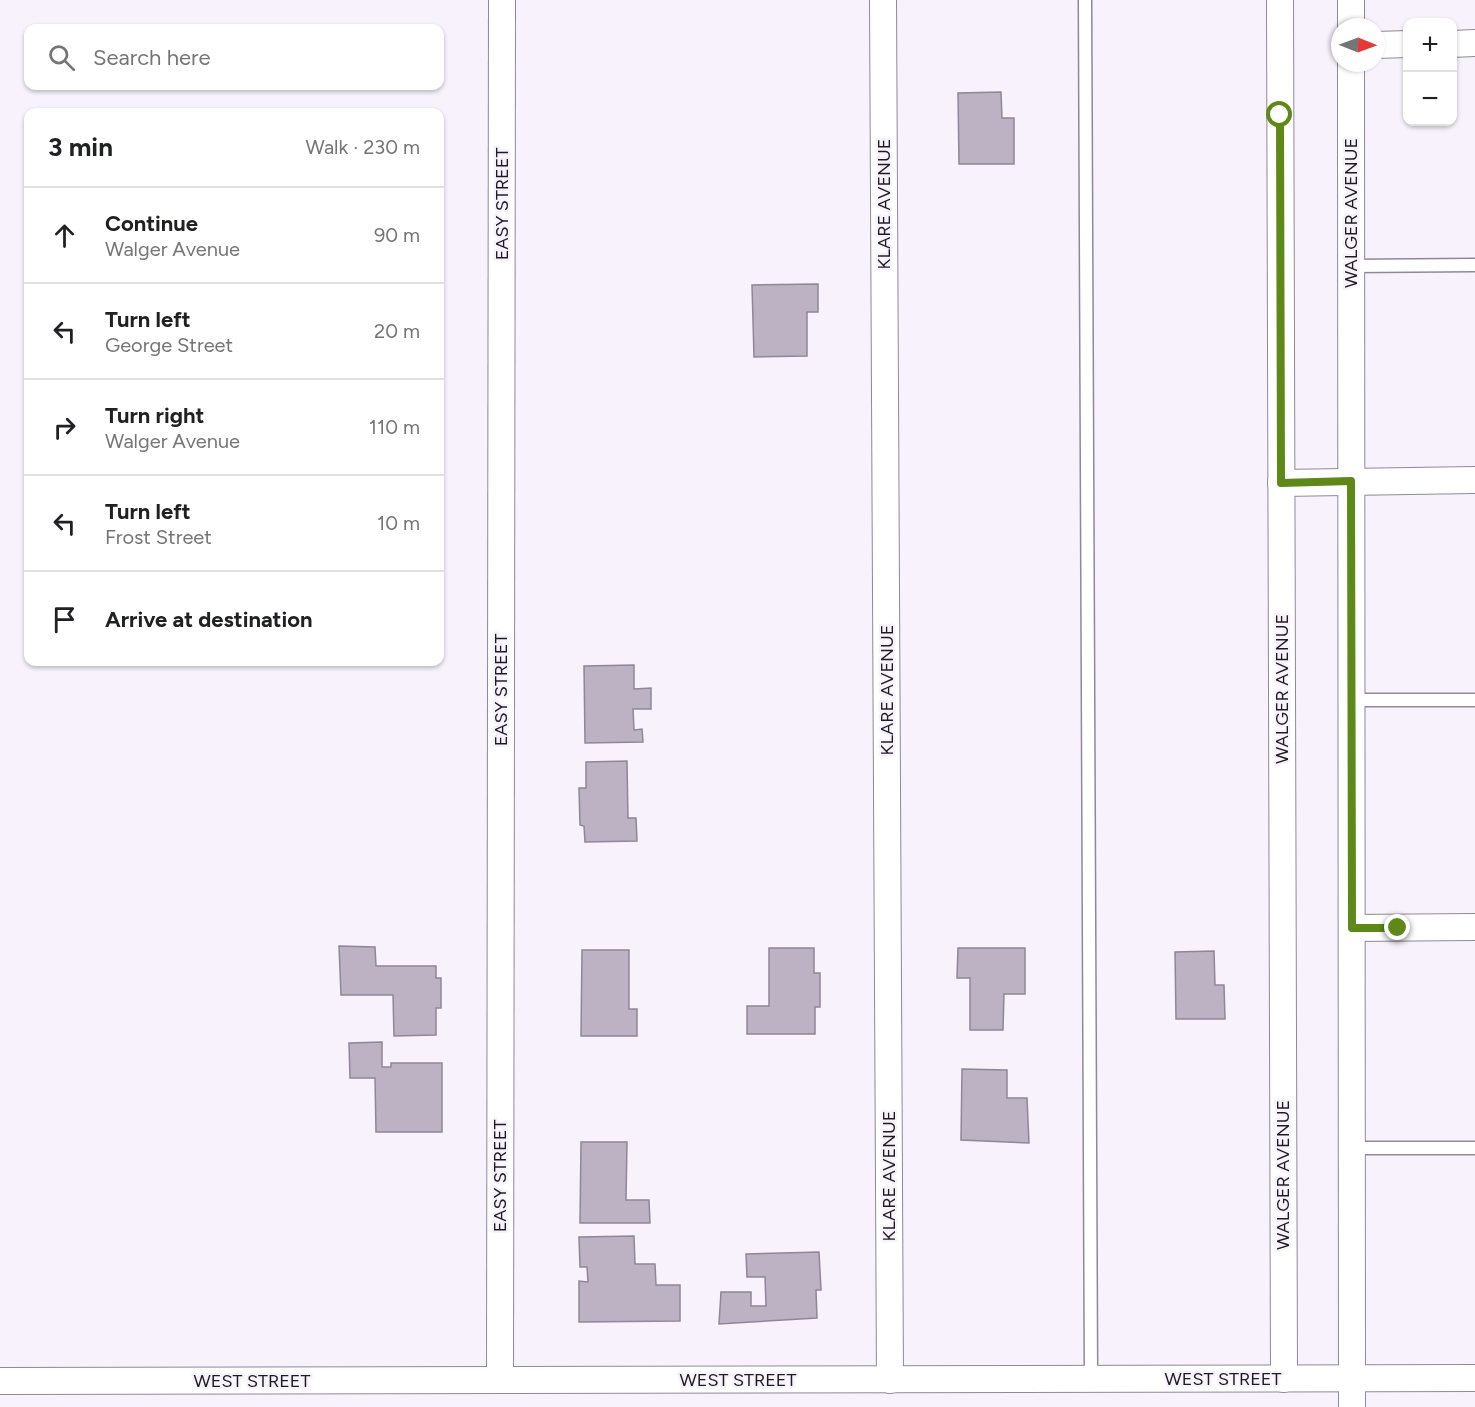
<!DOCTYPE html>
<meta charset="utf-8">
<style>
:root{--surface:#fff;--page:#f2f2f2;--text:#202124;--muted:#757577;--line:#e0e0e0}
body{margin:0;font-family:Figtree,sans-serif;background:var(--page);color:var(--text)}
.controls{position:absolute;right:18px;top:18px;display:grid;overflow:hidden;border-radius:12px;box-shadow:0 2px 4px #0004}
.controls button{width:54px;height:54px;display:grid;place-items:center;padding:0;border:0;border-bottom:2px solid var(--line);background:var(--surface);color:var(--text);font:30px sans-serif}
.compass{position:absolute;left:1331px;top:18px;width:54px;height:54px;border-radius:50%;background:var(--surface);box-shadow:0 2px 4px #0004;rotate:91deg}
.stop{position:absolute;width:18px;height:18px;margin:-14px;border:4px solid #5e8919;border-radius:50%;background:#fff}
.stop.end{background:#5e8919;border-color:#fff;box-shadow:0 2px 6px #0008}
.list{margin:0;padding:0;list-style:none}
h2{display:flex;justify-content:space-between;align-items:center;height:78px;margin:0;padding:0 24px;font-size:26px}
h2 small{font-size:20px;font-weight:400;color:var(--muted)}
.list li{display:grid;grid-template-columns:39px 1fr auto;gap:18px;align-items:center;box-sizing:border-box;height:96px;padding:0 24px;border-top:2px solid var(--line)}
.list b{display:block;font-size:22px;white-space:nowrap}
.list p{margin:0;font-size:20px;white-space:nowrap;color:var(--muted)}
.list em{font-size:20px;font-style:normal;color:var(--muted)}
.icon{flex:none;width:33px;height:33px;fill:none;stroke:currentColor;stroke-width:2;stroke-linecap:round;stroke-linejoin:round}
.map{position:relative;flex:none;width:1475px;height:1407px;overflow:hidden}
.search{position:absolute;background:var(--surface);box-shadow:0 2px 4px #0004;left:24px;top:24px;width:420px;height:66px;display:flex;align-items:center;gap:15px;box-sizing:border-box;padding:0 21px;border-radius:12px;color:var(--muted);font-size:22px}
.panel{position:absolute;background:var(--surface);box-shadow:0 2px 4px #0004;left:24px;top:108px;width:420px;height:558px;border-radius:12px}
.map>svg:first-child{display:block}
.building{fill:#bcb2c3;stroke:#8f8797;stroke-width:1.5}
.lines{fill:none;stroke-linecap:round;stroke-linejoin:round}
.lane-casing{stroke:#908898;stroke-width:15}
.street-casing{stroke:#908898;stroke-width:28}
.lane{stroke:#fff;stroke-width:12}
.street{stroke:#fff;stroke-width:26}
.route{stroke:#5e8919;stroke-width:8}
.labels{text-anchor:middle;stroke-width:5;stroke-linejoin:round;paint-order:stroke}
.street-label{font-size:18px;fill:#1d1a20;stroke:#f8f2fd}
</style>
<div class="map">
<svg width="1475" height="1407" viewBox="0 0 1475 1407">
<rect width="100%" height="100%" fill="#f8f2fd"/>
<g class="building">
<path d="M1001 92 1002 118H1014V164H959L958 93Z"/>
<path d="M818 284V312H807V356L754 357 752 285Z"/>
<path d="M634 665V689L651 688V709H633L634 730 642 729 643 742 585 743 584 666Z"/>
<path d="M627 761 628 818H636L637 841 585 842 584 826 580 825 579 788H586V762Z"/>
<path d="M339 946 375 947 376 966H436V978H441V1008H436V1035L394 1036 393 995H341Z"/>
<path d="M769 948H814V973H820V1007H815V1034H747V1006H769Z"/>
<path d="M958 948H1025V994H1004L1003 1030H970V978H957Z"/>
<path d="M582 950H629V1009H637V1036H581Z"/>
<path d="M1214 951 1215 985H1224L1225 1019H1176L1175 952Z"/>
<path d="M382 1042V1067H391V1063H442V1132H376L375 1078H350L349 1043Z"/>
<path d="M962 1069 1007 1070V1098H1027L1029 1143 961 1140Z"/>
<path d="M581 1142H627L626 1200H649L650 1223H580Z"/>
<path d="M634 1236 635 1264H655L656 1285H680V1321L579 1322V1281L588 1282 587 1267H580L579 1237Z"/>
<path d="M819 1252 821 1290H816L817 1318 719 1324 721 1292H751V1306H766L765 1277H747L746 1254Z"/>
</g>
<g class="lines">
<g class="lane-casing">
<g id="lane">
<path d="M1085 0 1091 1379"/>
<path d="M1351 266 1475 265"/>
<path d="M1352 700H1475"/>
<path d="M1352 1148H1475"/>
</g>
</g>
<g class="street-casing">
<g id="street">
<path d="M883 0 890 1380"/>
<path d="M1280 0 1284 1379"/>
<path d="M1351 27V0"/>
<path d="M1452 44 1475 43"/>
<path d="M1376 45 1408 44"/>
<path d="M1351 63 1352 1407"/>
<path d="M1281 483 1475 480"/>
<path d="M1352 928 1475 927"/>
<path d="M500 1380 502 0"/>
<path d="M0 1381 1475 1378"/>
</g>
</g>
<use href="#lane" class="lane"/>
<use href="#street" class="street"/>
</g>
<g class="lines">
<path class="route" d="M1280 115 1281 483 1351 481 1352 928H1398"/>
</g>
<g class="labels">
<g class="street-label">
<text transform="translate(502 204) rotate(-90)" y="6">EASY STREET</text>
<text transform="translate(884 204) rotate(-90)" y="6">KLARE AVENUE</text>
<text transform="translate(1351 213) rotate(-90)" y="6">WALGER AVENUE</text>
<text transform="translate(1282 689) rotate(-90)" y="6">WALGER AVENUE</text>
<text transform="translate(501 690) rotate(-90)" y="6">EASY STREET</text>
<text transform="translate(887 690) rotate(-90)" y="6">KLARE AVENUE</text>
<text transform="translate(1283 1175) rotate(-90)" y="6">WALGER AVENUE</text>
<text transform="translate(500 1176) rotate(-90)" y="6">EASY STREET</text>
<text transform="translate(889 1176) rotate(-90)" y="6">KLARE AVENUE</text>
<text x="1223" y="1385">WEST STREET</text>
<text x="738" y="1386">WEST STREET</text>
<text x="252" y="1387">WEST STREET</text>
</g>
</g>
</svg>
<div class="controls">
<button>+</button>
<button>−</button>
</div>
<svg class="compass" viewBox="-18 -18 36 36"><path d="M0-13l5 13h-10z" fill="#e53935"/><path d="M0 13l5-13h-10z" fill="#757577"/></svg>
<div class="stop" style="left:1280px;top:115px"></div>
<div class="stop end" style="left:1398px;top:928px"></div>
<div class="search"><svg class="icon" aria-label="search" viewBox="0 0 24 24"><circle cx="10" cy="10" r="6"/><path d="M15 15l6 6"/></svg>Search here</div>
<section class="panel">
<h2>3 min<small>Walk · 230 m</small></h2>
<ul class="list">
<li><svg class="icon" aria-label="ahead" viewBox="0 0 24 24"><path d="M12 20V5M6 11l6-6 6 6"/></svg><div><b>Continue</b><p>Walger Avenue</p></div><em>90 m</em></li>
<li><svg class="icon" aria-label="left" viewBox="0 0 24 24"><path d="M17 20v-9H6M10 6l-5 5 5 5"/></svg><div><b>Turn left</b><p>George Street</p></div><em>20 m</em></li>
<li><svg class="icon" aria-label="right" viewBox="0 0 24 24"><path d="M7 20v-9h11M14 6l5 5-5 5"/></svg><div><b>Turn right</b><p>Walger Avenue</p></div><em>110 m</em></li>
<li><svg class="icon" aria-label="left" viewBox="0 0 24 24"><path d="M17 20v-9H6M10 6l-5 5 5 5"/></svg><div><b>Turn left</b><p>Frost Street</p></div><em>10 m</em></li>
<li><svg class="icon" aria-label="arrive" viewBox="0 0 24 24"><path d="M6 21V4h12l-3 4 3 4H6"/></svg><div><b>Arrive at destination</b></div></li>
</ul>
</section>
</div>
